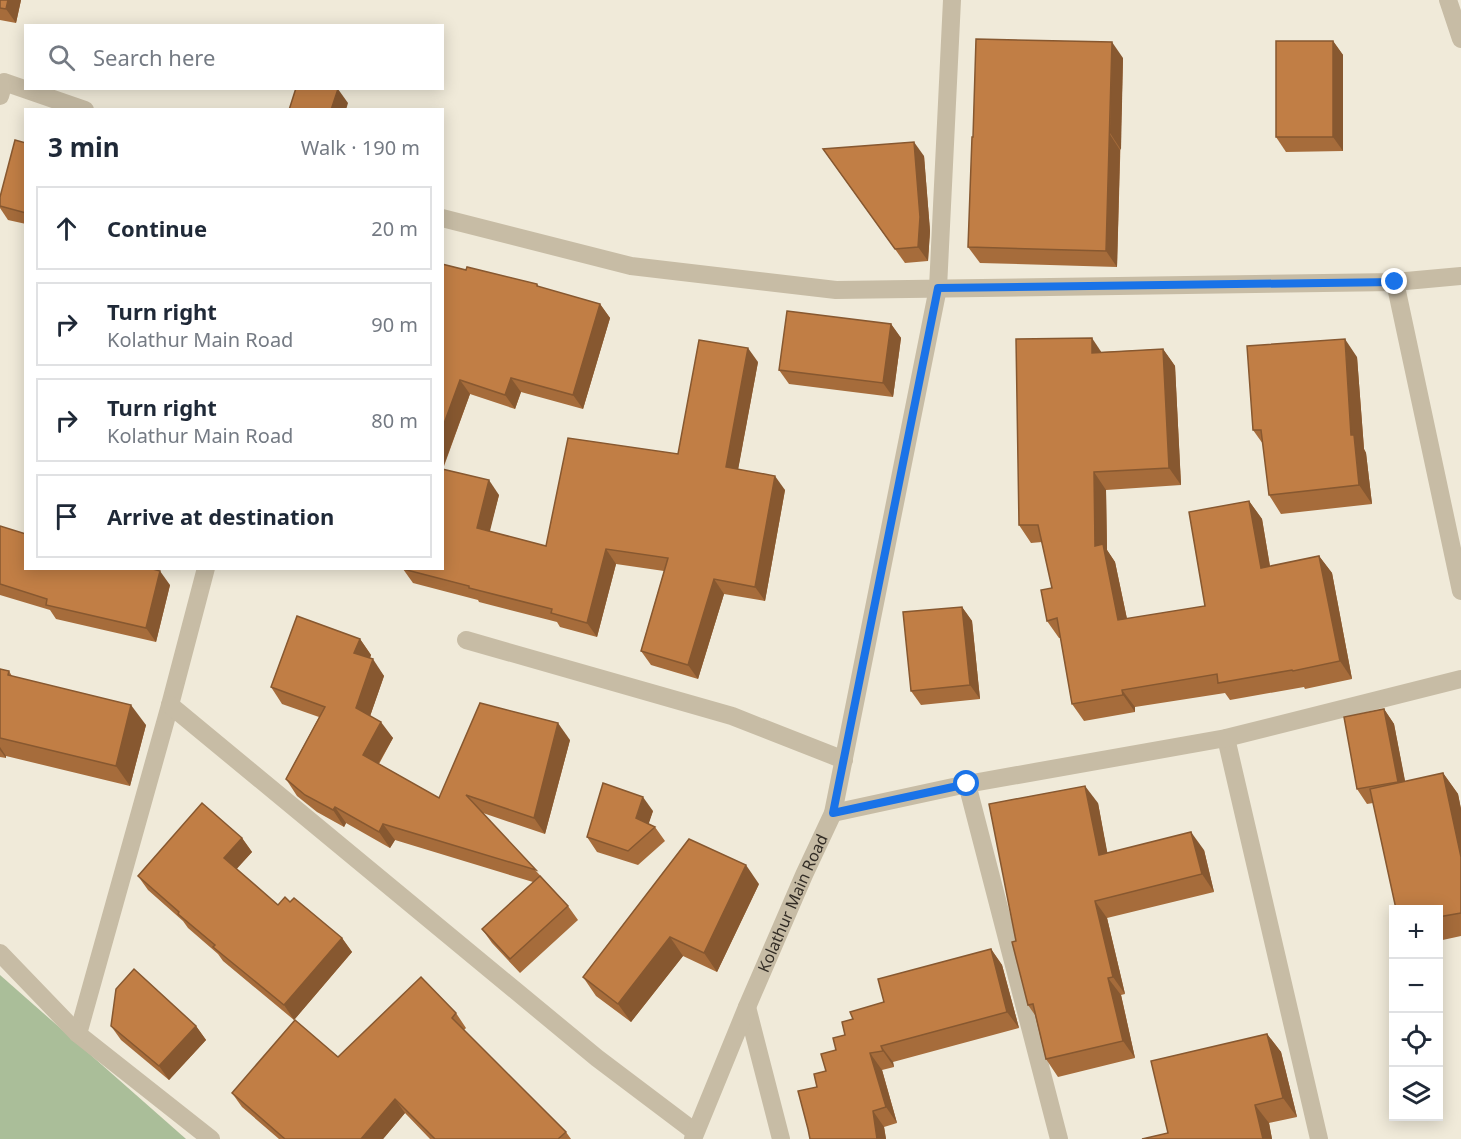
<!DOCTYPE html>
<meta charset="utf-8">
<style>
:root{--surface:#fff;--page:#f2f2f3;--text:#1f2937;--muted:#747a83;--line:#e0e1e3}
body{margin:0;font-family:"Noto Sans",sans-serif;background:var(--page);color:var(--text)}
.controls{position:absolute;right:18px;bottom:18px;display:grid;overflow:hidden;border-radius:0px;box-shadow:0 3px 15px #0003}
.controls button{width:54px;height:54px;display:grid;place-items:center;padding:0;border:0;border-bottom:2px solid var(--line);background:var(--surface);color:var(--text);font:30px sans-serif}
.stop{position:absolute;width:18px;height:18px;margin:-14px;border:4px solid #1a73e8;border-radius:50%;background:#fff}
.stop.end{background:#1a73e8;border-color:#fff;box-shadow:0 2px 6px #0008}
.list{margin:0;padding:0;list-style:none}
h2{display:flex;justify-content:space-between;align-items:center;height:78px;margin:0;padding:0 24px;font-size:26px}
h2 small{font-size:20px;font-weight:400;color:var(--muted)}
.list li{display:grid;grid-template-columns:39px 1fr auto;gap:18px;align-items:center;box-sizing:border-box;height:84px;margin:0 12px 12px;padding:0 12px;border:2px solid var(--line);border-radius:0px}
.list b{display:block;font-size:22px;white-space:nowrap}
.list p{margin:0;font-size:20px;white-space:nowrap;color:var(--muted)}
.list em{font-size:20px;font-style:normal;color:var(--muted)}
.icon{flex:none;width:33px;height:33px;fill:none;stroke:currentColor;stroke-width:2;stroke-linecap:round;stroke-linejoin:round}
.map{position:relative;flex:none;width:1461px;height:1139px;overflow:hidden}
.search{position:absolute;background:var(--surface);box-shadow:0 3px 15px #0003;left:24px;top:24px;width:420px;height:66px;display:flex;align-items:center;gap:15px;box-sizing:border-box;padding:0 21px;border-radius:0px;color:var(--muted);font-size:22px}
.panel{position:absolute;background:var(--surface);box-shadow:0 3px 15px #0003;left:24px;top:108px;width:420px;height:462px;border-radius:0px}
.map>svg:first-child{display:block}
.green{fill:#aabe99}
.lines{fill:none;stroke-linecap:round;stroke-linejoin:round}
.minor{stroke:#c7bca5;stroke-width:18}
.wall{fill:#a66c3b}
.shaded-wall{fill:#875830}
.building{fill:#c17e45;stroke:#875830;stroke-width:1.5}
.route{stroke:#1a73e8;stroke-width:8}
.labels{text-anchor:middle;stroke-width:4.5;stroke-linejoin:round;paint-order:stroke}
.street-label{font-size:16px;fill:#332d26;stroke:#f8f3e5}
</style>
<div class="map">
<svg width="1461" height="1139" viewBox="0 0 1461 1139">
<rect width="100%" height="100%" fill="#f0ead9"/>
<path class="green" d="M0 975 186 1139H0Z"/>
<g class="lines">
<g class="minor">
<path d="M1448 0 1461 39"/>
<path d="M0 96 4 82 85 110"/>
<path d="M442 218 631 266 836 290 1395 282 1461 276"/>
<path d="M1395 282 1461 591"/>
<path d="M206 568 170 705 78 1034 211 1139"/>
<path d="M466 640 732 716 844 760"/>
<path d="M170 705 597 1058 695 1132"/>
<path d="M1226 738 1319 1139"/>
<path d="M967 784 1059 1139"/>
<path d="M833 813 967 784 1226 738 1461 679"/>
<path d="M0 953 78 1034"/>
<path d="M747 1007 781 1139"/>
<path id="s1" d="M693 1139 747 1007 804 875 833 813 938 288 952 0"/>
</g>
</g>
<g class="wall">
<path d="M0 0H21L16 23 0 20Z"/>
<path d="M1333 41 1343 55V151L1286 152 1276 137Z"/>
<path d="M1123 58 1117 267 980 263 968 247 973 137Z"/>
<path d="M26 143V224L8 220 0 208V197Z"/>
<path d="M823 149 924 156 930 231 928 261 905 263Z"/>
<path d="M442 264 466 270 537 284 539 287 600 304 610 318 583 409 521 392 515 409 470 394 443 469 499 495 489 532 546 546 678 454 758 362 738 469 785 490 765 601 724 594 698 679 651 665 641 651 664 571 616 564 597 637 560 627 557 622 479 602 478 600 413 583 403 569 442 568Z"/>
<path d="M891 324 901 338 893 397 789 384 779 370Z"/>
<path d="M1163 349 1175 366 1181 485 1106 490 1107 550 1115 562 1127 619 1205 606 1249 501 1262 519 1270 566 1319 556 1332 573 1352 679 1305 689 1304 687 1230 700 1225 693 1135 707V712L1084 721 1072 704 1061 638H1059L1047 621 1052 588 1042 542 1031 543 1019 525 1101 352Z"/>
<path d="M1357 357 1364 449 1366 453 1372 504 1281 514 1269 495 1263 444 1253 430Z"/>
<path d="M0 526 26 568 170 585 156 642 56 619 50 610 0 595Z"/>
<path d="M962 607 972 621 980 699 921 705 911 691Z"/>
<path d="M360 639 371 655 370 658 384 676 370 716 393 738 379 764 439 798 570 740 545 834 483 813 568 906 578 920 520 973 492 943 482 929 533 882 395 840 390 848 346 823 344 827 317 812 297 796 286 779 319 717 282 704 271 687Z"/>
<path d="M0 669 9 671 12 676 146 725 130 786 6 756V758L0 757Z"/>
<path d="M1384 709 1394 724 1405 782 1443 773 1458 794 1461 809V936L1438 941V909L1373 803 1367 804 1357 789Z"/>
<path d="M1098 803 1107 853 1204 850 1214 892 1107 918 1125 994 1121 995 1135 1058 1058 1077 1046 1059 1035 1015 1028 1005 1016 941Z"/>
<path d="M653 811 648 824 655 827 665 841 638 865 597 852 587 837Z"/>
<path d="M242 838 252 852 236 869 278 905 290 902 342 938 352 952 294 1020 223 961 218 954 188 928 183 921 148 890 138 876Z"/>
<path d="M759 884 717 972 683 956 631 1022 596 996 583 977Z"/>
<path d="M991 949 1002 965 1019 1028 893 1062 894 1067 882 1070 897 1123 884 1127 886 1139H810L817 1087 826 1071 836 1050 845 1035 884 1002Z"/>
<path d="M456 1013 466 1028 464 1030 566 1132 571 1139H430L405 1113 383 1139H279L242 1107 232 1093 338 1057Z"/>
<path d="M111 1026H196L206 1040 169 1080 121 1040Z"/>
<path d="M1267 1034 1281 1052 1297 1117 1269 1123 1272 1139H1142L1168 1133Z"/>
</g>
<g class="shaded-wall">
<path d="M8 0H21L16 23 6 9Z"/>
<path d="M1333 41 1343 55V151L1333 137Z"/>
<path d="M1112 42 1123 58 1121 150 1110 133Z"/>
<path d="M338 89 348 103 346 110H331Z"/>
<path d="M1109 133 1120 150 1117 267 1106 251Z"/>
<path d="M914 142 924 156 930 231 928 261 918 247Z"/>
<path d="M600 304 610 318 583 409 573 395Z"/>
<path d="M891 324 901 338 893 397 883 383Z"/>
<path d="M1092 338 1104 356 1092 353Z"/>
<path d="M1345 339 1357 357 1364 449 1366 453 1372 504 1359 485 1351 435Z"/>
<path d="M748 348 758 362 736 481 726 467Z"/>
<path d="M1163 349 1175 366 1181 485 1169 468Z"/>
<path d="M511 378 521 392 515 409 505 395Z"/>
<path d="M460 380 470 394 442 470V429Z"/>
<path d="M1094 472 1106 490 1107 550 1115 562 1131 638 1118 620 1095 546Z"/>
<path d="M775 476 785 490 765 601 755 587Z"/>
<path d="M489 480 499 495 487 543 477 528Z"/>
<path d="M1249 501 1262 519 1273 585 1261 568Z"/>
<path d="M606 549 616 564 597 637 587 623Z"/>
<path d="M1319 556 1332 573 1352 679 1340 661Z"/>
<path d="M160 571 170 585 156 642 146 628Z"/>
<path d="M714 579 724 594 698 679 688 665Z"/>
<path d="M962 607 972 621 980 699 970 685Z"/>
<path d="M360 639 371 655 366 670 354 653Z"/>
<path d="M373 659 384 676 367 725 356 708Z"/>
<path d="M1122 690 1135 707V712L1123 695Z"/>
<path d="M131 705 146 725 130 786 116 766Z"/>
<path d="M1384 709 1394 724 1408 796 1398 782Z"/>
<path d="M381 722 393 738 374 771 363 755Z"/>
<path d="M558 723 570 740 545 834 534 818Z"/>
<path d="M0 747 6 756V758L0 750Z"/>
<path d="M1443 773 1458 794 1461 809V857Z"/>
<path d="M1085 786 1098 803 1111 872 1099 855Z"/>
<path d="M643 797 653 811 646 832 636 818Z"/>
<path d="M335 807 346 823 344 827 333 810Z"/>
<path d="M383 824 395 840 390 848 379 832Z"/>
<path d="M1191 832 1204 850 1214 892 1202 874Z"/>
<path d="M242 838 252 852 234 872 224 858Z"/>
<path d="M746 865 759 884 717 972 704 953Z"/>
<path d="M1095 901 1107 918 1125 994 1113 977Z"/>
<path d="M670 937 683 956 631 1022 618 1004Z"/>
<path d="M342 938 352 952 294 1020 284 1005Z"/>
<path d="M991 949 1002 965 1019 1028 1007 1012Z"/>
<path d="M1108 978 1121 995 1135 1058 1123 1041Z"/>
<path d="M196 1026 206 1040 169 1080 159 1066Z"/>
<path d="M1267 1034 1281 1052 1297 1117 1283 1098Z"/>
<path d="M881 1046 893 1062 894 1067 883 1051Z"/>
<path d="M870 1053 882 1070 897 1123 886 1107Z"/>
<path d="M395 1099 405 1113 383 1139H361Z"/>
<path d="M1255 1105 1269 1123 1272 1139H1263Z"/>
<path d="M873 1111 884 1127 886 1139H877Z"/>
</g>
<g class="building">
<path d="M0 0H8L6 9 0 8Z"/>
<path d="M976 39 1112 42 1106 251 968 247 972 137H973Z"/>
<rect x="1276" y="41" width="57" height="96"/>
<path d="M296 88H337L338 89 331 110H289Z"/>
<path d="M15 140 26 143V213L0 206V197Z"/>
<path d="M914 142 920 217 918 247 895 249 823 149Z"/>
<path d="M442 264 466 270 467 267 537 284V286L600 304 573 395 511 378 505 395 460 380 442 429Z"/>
<path d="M787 311 891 324 883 383 779 370Z"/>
<path d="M1092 338V353L1163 349 1169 468 1094 472 1095 546 1103 544 1118 620 1205 606 1189 512 1249 501 1261 568 1319 556 1340 661 1293 671 1292 670 1218 683 1217 674 1122 690 1123 695 1072 704 1057 618 1047 621 1041 590 1052 588 1038 525H1019L1016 339Z"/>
<path d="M1345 339 1351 435H1354L1359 485 1269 495 1261 430H1253L1247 346Z"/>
<path d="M699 340 748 348 726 467 775 476 755 587 714 579 688 665 641 651 668 558 606 549 587 623 551 613 552 609 469 588V586L403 569 442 568V469L489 480 477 528 546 546 568 438 678 454Z"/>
<path d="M0 526 26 534V568H149L160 571 146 628 46 605 47 599 0 584Z"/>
<path d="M962 607 970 685 911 691 903 612Z"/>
<path d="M297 616 360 639 354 653 373 659 356 708 381 722 363 755 439 798 480 703 558 723 534 818 466 795 536 870 383 824 379 832 335 807 333 810 305 795 286 779 325 707 271 687Z"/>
<path d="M0 669 9 671 8 675 131 705 116 766 0 738Z"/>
<path d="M1384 709 1398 782 1357 789 1344 717Z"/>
<path d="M1443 773 1461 857V913L1438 917V909H1396L1370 789Z"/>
<path d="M603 783 643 797 636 818 655 827 628 851 587 837Z"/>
<path d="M1085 786 1099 855 1191 832 1202 874 1095 901 1113 977 1108 978 1123 1041 1046 1059 1033 1004 1028 1005 1012 942 1016 941 989 804Z"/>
<path d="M202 803 242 838 224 858 278 905 285 897 290 902 294 898 342 938 284 1005 213 947 215 945 178 914 179 912 138 876Z"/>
<path d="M689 839 746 865 704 953 670 937 618 1004 583 977Z"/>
<path d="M540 876 568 906 510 959 482 929Z"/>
<path d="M991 949 1007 1012 881 1046 883 1051 870 1053 886 1107 873 1111 877 1139H810L808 1129 798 1091 817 1087 814 1074 826 1071 821 1054 836 1050 833 1038 845 1035 842 1022 853 1019 850 1012 884 1002 878 979Z"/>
<path d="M134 969 196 1026 159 1066 111 1026 116 989Z"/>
<path d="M421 977 456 1013 452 1018 566 1132 558 1139H435L395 1099 361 1139H285L232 1093 295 1020 338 1057Z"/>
<path d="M1267 1034 1283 1098 1255 1105 1263 1139H1142L1168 1133 1151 1061Z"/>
</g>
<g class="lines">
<path class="route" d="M967 784 833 813 938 288 1395 282"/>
</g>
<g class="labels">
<g class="street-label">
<text dy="6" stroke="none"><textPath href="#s1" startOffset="256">Kolathur Main Road</textPath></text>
</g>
</g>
</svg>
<div class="controls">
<button>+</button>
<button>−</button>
<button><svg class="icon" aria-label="locate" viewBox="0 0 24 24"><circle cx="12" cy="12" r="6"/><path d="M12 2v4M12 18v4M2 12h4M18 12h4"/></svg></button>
<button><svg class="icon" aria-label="layers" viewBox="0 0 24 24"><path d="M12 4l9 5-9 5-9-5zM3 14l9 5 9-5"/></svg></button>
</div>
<div class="stop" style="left:967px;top:784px"></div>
<div class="stop end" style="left:1395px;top:282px"></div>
<div class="search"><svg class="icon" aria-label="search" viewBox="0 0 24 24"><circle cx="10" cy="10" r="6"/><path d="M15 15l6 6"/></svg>Search here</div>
<section class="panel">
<h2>3 min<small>Walk · 190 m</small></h2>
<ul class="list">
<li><svg class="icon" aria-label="ahead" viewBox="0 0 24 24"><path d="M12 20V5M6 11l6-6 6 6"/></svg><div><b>Continue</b></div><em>20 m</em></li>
<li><svg class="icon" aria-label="right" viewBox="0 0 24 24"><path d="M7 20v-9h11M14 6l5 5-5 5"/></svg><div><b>Turn right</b><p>Kolathur Main Road</p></div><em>90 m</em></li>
<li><svg class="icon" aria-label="right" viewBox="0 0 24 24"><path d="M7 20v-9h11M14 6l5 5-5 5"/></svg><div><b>Turn right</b><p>Kolathur Main Road</p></div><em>80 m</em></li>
<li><svg class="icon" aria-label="arrive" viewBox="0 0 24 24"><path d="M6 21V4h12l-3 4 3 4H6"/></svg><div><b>Arrive at destination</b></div></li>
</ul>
</section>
</div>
